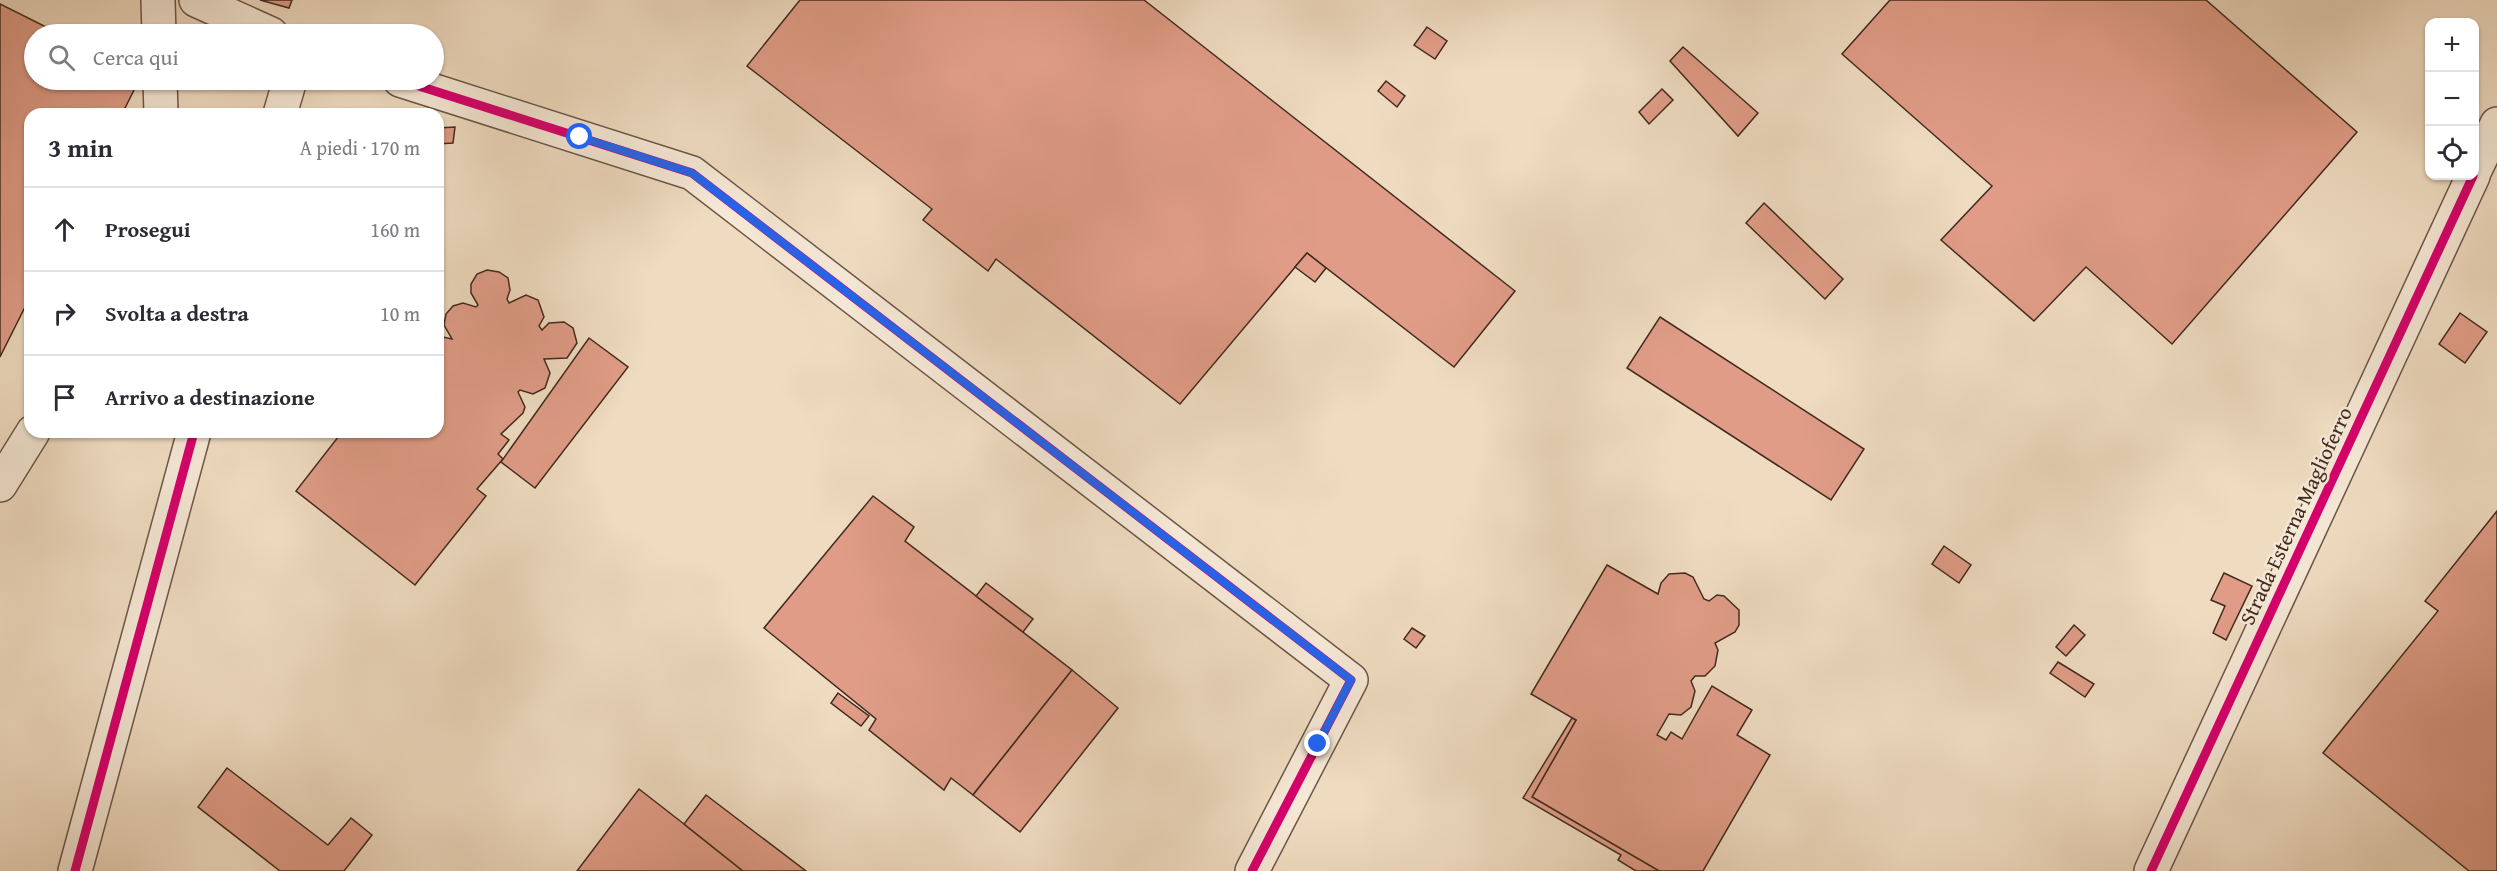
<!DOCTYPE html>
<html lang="it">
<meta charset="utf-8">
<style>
:root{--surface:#fff;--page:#f7f7f7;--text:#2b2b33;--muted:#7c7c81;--line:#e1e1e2}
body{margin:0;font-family:"Gentium Book Plus",serif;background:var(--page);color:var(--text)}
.controls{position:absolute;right:18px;top:18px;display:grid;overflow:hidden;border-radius:12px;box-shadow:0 2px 4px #0004}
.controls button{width:54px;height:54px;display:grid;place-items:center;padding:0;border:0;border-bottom:2px solid var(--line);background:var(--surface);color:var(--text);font:30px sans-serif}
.stop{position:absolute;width:18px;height:18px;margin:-14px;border:4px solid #2563eb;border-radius:50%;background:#fff}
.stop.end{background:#2563eb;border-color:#fff;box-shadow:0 2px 6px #0008}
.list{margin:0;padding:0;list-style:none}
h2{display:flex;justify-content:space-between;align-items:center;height:78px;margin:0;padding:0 24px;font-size:26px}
h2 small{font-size:20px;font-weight:400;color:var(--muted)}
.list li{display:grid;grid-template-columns:39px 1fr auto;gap:18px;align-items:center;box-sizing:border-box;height:84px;padding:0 24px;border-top:2px solid var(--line)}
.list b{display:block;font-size:22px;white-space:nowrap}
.list em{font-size:20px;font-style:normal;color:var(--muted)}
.icon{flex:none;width:33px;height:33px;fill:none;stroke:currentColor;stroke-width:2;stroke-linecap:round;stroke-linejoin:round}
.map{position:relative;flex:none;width:2497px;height:871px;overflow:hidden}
.search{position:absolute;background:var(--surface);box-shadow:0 2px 4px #0004;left:24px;top:24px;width:420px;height:66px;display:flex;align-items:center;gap:15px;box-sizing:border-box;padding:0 21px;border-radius:33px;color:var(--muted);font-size:22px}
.panel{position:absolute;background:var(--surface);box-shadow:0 2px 4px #0004;left:24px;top:108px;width:420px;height:330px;border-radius:18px}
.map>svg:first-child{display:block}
.building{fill:#e09c87;stroke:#422a1f;stroke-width:1.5}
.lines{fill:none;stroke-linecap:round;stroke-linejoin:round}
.minor-casing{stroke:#6d5647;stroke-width:36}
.minor{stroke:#f5e8d6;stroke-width:33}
.cycleway-casing{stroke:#f5e8d6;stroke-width:13}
.cycleway{stroke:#d6006c;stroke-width:9}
.route{stroke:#2563eb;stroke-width:8}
.labels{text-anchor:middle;stroke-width:5;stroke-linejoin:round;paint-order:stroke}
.street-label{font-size:21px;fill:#422a1f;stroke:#f5e8d6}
</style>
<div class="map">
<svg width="2497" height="871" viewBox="0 0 2497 871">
<rect width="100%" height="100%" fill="#efdbc0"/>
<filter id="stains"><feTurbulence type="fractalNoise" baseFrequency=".00333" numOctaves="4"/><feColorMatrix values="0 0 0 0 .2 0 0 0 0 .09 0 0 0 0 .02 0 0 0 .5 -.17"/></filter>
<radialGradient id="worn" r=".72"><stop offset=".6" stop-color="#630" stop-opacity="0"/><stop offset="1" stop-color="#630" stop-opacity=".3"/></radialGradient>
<g class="building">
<path d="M260 0H292L289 8Z"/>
<path d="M800 0H1144L1515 291 1454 367 1307 253 1180 404 996 259 988 271 923 220 932 209 747 66Z"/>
<path d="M1890 0H2206L2357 132 2172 344 2086 267 2034 321 1941 240 1992 186 1842 54Z"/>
<path d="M0 4 60 34H34V80H139L122 114H30V297L0 357Z"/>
<path d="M1427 27 1447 41 1435 59 1414 45Z"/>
<path d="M1683 47 1758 113 1738 136 1670 61Z"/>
<path d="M1386 81 1405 96 1397 107 1378 91Z"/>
<path d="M1662 89 1673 100 1649 124 1639 112Z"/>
<path d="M455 127 453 143 438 144V128Z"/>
<path d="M1764 203 1843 279 1825 299 1746 223Z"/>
<path d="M1307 253 1326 268 1315 282 1295 267Z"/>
<path d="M487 270 499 272 508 278 510 290 507 299 509 303 526 295 538 300 544 317 539 326 542 330 549 323 564 322 573 328 577 343 567 358 544 359 550 373 545 388 533 394 520 390 518 392 525 407 523 413 501 434 509 440 498 454 503 459 477 489 486 496 415 585 296 491 342 432H438V336L452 339 444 325 446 314 453 306 463 303 476 307 478 305 471 293V284L477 274Z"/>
<path d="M2460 313 2487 332 2465 363 2439 344Z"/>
<path d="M1660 317 1864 449 1831 500 1627 368Z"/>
<path d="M589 338 628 367 535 488 501 462Z"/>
<path d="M873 496 914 527 905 541 1072 670 973 795 951 778 944 790 869 730 876 719 764 628Z"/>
<path d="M2497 511V871H2469L2323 753 2438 611 2425 601Z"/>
<path d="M1944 546 1971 565 1959 583 1932 564Z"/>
<path d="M1607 565 1658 594 1661 583 1669 574 1685 573 1693 577 1704 599 1709 601 1717 595 1724 596 1739 610V625L1735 632 1715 643 1718 650 1715 666 1705 676H1695L1691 681 1695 691 1691 707 1681 715 1669 714 1657 735 1666 740 1671 732 1682 739 1712 686 1752 710 1737 735 1770 755 1703 871H1659L1532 797 1576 720 1531 694Z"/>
<path d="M2224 573 2252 586 2226 640 2213 633 2225 606 2211 600Z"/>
<path d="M986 583 1033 619 1023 632 976 596Z"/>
<path d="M2074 625 2085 635 2066 656 2056 647Z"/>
<path d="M1412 628 1425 636 1416 648 1404 639Z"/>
<path d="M2058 662 2094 684 2085 697 2050 673Z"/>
<path d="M1072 670 1118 708 1020 832 973 795Z"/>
<path d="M838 693 869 716 861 726 831 703Z"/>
<path d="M1572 718 1576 720 1532 797 1659 871H1636L1618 860 1621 855 1523 798Z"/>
<path d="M227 768 328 845 351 818 372 835 344 871H280L198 807Z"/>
<path d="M639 789 684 824 743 871H577Z"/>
<path d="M706 795 806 871H743L684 824Z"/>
</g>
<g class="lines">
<g class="minor-casing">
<g id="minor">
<path d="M158 0 159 34"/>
<path d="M196 0 271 34"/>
<path d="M160 80 161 114"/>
<path d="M400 80 692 173 1351 680 1252 871"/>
<path d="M280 114 290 80"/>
<path d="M2474 172 2497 124"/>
<path d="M0 485 33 432"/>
<path d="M75 871 194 432"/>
<path d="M2151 871 2473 176"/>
</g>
</g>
<use href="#minor" class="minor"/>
<g class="cycleway-casing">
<g id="cycleway">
<path d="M400 80 692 173 1351 680 1252 871"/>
<path d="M75 871 194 432"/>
<path d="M2151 871 2473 176"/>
</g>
</g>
<use href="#cycleway" class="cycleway"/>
</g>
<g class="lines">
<path class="route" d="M580 137 692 173 1351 680 1318 744"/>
</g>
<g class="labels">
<g class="street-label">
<text transform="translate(2296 516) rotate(-65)" y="7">Strada Esterna Maglioferro</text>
</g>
</g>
<rect width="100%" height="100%" filter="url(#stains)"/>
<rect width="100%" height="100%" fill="url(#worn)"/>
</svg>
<div class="controls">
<button>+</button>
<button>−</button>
<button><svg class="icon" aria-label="locate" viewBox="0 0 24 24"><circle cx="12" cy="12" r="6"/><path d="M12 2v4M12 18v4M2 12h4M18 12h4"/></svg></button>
</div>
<div class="stop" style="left:580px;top:137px"></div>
<div class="stop end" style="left:1318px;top:744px"></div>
<div class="search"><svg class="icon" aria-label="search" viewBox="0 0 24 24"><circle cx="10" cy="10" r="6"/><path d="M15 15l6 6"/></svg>Cerca qui</div>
<section class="panel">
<h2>3 min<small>A piedi · 170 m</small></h2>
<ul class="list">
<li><svg class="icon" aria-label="ahead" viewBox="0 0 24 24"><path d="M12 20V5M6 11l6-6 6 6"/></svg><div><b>Prosegui</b></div><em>160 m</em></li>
<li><svg class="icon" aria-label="right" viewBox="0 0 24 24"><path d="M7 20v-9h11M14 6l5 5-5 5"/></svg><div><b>Svolta a destra</b></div><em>10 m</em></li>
<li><svg class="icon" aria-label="arrive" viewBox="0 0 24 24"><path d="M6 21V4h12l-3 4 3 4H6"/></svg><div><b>Arrivo a destinazione</b></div></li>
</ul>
</section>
</div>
